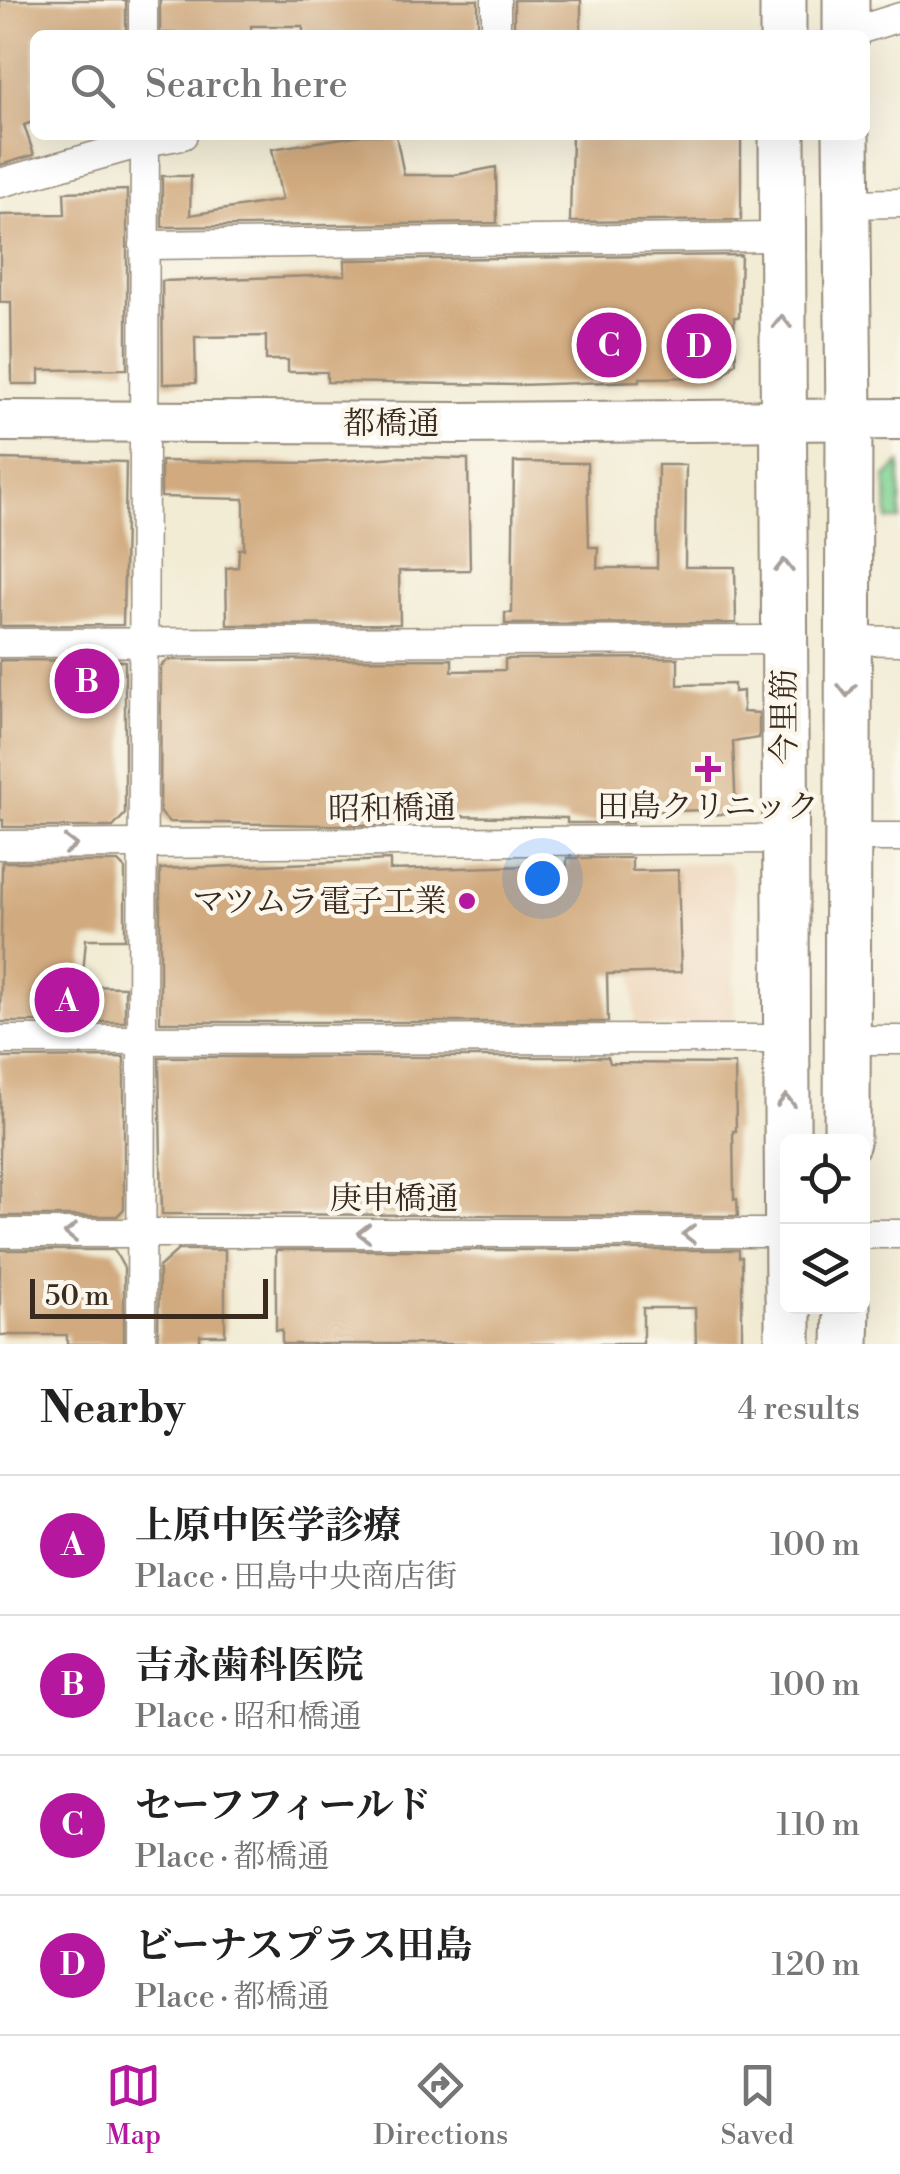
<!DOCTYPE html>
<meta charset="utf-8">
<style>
:root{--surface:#fff;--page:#f6f6f6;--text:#222;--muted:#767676;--line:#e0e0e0;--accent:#b5179e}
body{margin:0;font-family:"Libre Bodoni","Noto Serif JP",serif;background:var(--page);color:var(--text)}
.controls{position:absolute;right:30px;bottom:30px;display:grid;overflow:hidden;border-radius:15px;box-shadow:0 10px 40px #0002}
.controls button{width:90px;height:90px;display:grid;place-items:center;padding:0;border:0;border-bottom:2px solid var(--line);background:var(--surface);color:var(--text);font:50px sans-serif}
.scale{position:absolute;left:30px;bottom:25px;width:238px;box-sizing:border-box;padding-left:10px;border:5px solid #3b2a1e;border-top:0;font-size:28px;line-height:35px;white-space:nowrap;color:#3b2a1e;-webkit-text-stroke:8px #fbf7ec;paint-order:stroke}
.you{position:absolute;left:542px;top:878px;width:35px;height:35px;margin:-25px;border:8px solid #fff;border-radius:50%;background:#1a73e8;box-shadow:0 0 0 15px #1a73e833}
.badge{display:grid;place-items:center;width:65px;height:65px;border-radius:50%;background:var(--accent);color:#fff;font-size:32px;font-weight:700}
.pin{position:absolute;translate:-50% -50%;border:5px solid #fff;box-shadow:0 2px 10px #0006}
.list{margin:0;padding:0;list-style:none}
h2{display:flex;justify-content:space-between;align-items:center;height:130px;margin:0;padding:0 40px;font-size:42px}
h2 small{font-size:32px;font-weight:400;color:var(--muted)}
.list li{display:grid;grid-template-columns:65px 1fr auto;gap:30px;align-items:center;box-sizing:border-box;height:140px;padding:0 40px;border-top:2px solid var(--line)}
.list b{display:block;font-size:38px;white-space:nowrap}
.list p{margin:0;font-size:32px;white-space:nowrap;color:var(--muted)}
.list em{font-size:32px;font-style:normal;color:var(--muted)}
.icon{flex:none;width:55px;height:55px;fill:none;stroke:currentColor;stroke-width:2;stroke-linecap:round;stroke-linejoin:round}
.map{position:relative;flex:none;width:900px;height:1344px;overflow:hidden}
.search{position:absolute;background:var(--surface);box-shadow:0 10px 40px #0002;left:30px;right:30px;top:30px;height:110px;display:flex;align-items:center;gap:25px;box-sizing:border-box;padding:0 35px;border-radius:15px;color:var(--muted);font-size:38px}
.sheet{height:690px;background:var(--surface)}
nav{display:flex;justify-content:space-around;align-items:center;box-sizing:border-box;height:140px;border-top:2px solid var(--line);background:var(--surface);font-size:28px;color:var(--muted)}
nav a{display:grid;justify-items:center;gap:5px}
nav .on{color:var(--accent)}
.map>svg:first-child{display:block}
.built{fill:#eed6bb}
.green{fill:#81d395;stroke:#5e7e5a;stroke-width:2.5}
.building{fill:#d1aa7f}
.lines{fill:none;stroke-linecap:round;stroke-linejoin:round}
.street-casing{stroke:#968b7a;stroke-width:31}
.secondary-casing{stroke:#968b7a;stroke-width:44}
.primary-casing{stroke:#968b7a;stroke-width:49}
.street{stroke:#fff;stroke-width:28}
.secondary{stroke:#fff;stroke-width:40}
.primary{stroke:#fff;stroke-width:45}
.oneway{stroke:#a79f9a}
.poi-dot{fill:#b5179e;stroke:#fbf7ec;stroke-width:4}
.labels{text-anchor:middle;stroke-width:9;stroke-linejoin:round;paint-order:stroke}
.street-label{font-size:32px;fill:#3b2a1e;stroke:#fbf7ec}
.poi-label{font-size:32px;fill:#3b2a1e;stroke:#fbf7ec}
</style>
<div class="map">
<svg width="900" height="1344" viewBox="0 0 900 1344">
<rect width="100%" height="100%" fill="#fbf7ec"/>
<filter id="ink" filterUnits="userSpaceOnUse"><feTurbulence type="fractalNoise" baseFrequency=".01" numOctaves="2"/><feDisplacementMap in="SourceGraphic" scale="20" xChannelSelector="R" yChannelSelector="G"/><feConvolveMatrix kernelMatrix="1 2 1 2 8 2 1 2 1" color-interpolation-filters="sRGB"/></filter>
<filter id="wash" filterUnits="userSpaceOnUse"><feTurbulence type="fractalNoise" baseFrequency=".0048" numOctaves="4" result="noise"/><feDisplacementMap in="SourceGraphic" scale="40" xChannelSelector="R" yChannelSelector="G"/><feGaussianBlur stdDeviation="2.25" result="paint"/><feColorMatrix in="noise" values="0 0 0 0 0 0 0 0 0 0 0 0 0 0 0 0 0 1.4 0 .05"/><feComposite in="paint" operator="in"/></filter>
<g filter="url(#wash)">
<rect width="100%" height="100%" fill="#f2ecd5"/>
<path class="built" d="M722 862 729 865 733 873 735 1018 729 1025 635 1026 629 865Z"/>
<path class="green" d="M900 463V520H888L886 477Z"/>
<g id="blocks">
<g class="building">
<path d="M0 0H126V34L35 35V121L24 125 34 155 0 165Z"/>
<path d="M160 0H478V35H303V26H251V35L160 33Z"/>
<rect x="514" y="0" width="67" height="35"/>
<path d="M362 135H396L404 175H455L496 167 497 223 162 227V176H191L190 215 282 200 272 149Z"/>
<path d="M572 135H741V220L570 222Z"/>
<path d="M127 190V369L39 370V384H12L11 302H0V215L65 214 64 192Z"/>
<path d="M741 255 739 317H734L736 362 722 377 640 378V381L518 385 327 382V372H288V360H266V336L195 337 196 383 163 384 162 281 345 275V260Z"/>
<path d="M399 457 468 459 470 570 399 571 400 624 227 625 226 568 238 567 239 549H244V499L161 497V461L309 463Z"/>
<path d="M0 459 126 462 123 625 0 626Z"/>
<path d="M514 462 587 463 589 547H598L597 568H657L658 465H686L685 567H735L736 623 505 624V613H512Z"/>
<path d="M678 658V685L734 684V692L743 691V712L759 713V738L733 742 736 813 708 815V810L632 812V823H567V818L445 816V820L391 819 390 825H325L169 822 160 812 161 666 168 660 452 659V671L505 670V659Z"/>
<path d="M0 660 125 661V814L113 827H3V820H0Z"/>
<path d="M567 858H632V871L678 870 681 972 607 974 608 1022H160V869L390 860V870L567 865Z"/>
<path d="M2 862H118L125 869V939H86L82 986 125 987V1022H0Z"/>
<path d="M124 1057V1209L117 1216H0V1058Z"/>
<path d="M159 1057H608L610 1063 735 1064 736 1131H733L734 1199H737L738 1216 162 1214Z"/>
<path d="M0 1250H114L124 1268V1344H67V1335H0Z"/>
<path d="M178 1250H225V1335H200V1344H158L159 1267Z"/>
<path d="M276 1250H739V1257H742V1344H696L695 1308H643V1344H282V1330H276Z"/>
</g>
</g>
</g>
<g filter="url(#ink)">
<use href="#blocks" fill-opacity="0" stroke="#968b7a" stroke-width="2.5"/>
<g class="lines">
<g class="street-casing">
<g id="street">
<path d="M143 0V35"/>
<path d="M496 0V35"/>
<path d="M846 34 900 17"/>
<path d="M0 183 145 142 183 135"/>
<path d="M845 204 900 203"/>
<path d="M144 245 781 237"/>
<path d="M847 640 900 641"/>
<path d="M0 643 784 640"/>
<path d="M846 837H900"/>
<path d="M0 845 785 839"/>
<path d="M0 1040 786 1039"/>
<path d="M847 1040H900"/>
<path d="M0 1233H788"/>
<path d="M862 1234H900"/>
<path d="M141 1344 145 135"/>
</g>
</g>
<g class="secondary-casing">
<path id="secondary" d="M0 421 459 423 900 419"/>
</g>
<g class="primary-casing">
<g id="primary">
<path d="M846 0V35"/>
<path d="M783 35V0"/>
<path d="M782 135 788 1299"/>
<path d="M846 135 849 418 847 1142"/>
<path d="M788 1306V1344"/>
<path d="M846 1344 847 1306"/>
</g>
</g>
<use href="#street" class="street"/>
<use href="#secondary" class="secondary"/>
<use href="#primary" class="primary"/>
</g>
<defs><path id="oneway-chevron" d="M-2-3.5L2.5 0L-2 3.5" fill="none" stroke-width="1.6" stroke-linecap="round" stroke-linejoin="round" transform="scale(2.5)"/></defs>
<g class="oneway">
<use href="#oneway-chevron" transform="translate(782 322) rotate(-90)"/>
<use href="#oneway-chevron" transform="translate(784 566) rotate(-90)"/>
<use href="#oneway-chevron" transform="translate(847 690) rotate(90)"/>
<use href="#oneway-chevron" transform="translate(70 845)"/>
<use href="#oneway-chevron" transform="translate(786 1101) rotate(-90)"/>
<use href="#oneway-chevron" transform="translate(71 1233) rotate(-180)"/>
<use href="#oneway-chevron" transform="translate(364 1233) rotate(-180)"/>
<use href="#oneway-chevron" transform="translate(689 1234) rotate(-180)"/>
</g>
</g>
<g class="poi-dot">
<path d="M703 754h10v10h10v10h-10v10h-10v-10h-10v-10h10z"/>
<circle cx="467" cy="901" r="10"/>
</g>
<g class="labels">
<g class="street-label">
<text x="391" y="434">都橋通</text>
<text transform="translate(784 717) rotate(-90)" y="11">今里筋</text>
<text transform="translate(392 808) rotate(-1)" y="11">昭和橋通</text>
<text x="394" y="1209">庚申橋通</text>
</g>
<g class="poi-label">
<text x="708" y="817">田島クリニック</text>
<text x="447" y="912" text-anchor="end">マツムラ電子工業</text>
</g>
</g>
</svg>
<div class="controls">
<button><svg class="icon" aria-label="locate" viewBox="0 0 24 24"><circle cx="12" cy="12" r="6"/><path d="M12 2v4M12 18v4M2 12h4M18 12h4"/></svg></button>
<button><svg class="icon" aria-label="layers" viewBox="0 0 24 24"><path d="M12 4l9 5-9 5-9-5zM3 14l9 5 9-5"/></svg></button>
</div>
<div class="scale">50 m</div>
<div class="you"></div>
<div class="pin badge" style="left:67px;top:1000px">A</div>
<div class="pin badge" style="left:87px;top:681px">B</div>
<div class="pin badge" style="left:609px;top:345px">C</div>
<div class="pin badge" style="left:699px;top:346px">D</div>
<div class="search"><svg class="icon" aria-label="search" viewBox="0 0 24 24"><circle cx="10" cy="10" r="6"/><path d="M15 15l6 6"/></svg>Search here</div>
</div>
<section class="sheet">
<h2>Nearby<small>4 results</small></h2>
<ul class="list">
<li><span class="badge">A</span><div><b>上原中医学診療</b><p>Place · 田島中央商店街</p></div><em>100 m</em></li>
<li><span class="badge">B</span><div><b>吉永歯科医院</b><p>Place · 昭和橋通</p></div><em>100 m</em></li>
<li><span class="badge">C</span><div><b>セーフフィールド</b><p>Place · 都橋通</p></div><em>110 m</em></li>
<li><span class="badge">D</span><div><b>ビーナスプラス田島</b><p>Place · 都橋通</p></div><em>120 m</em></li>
</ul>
</section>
<nav>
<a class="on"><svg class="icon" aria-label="map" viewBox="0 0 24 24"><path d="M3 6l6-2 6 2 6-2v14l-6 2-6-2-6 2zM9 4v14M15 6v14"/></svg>Map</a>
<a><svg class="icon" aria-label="directions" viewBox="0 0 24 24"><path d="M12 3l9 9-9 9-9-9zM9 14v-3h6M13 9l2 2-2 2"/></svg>Directions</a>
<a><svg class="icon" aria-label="saved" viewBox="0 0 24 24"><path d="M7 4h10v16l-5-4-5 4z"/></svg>Saved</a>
</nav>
